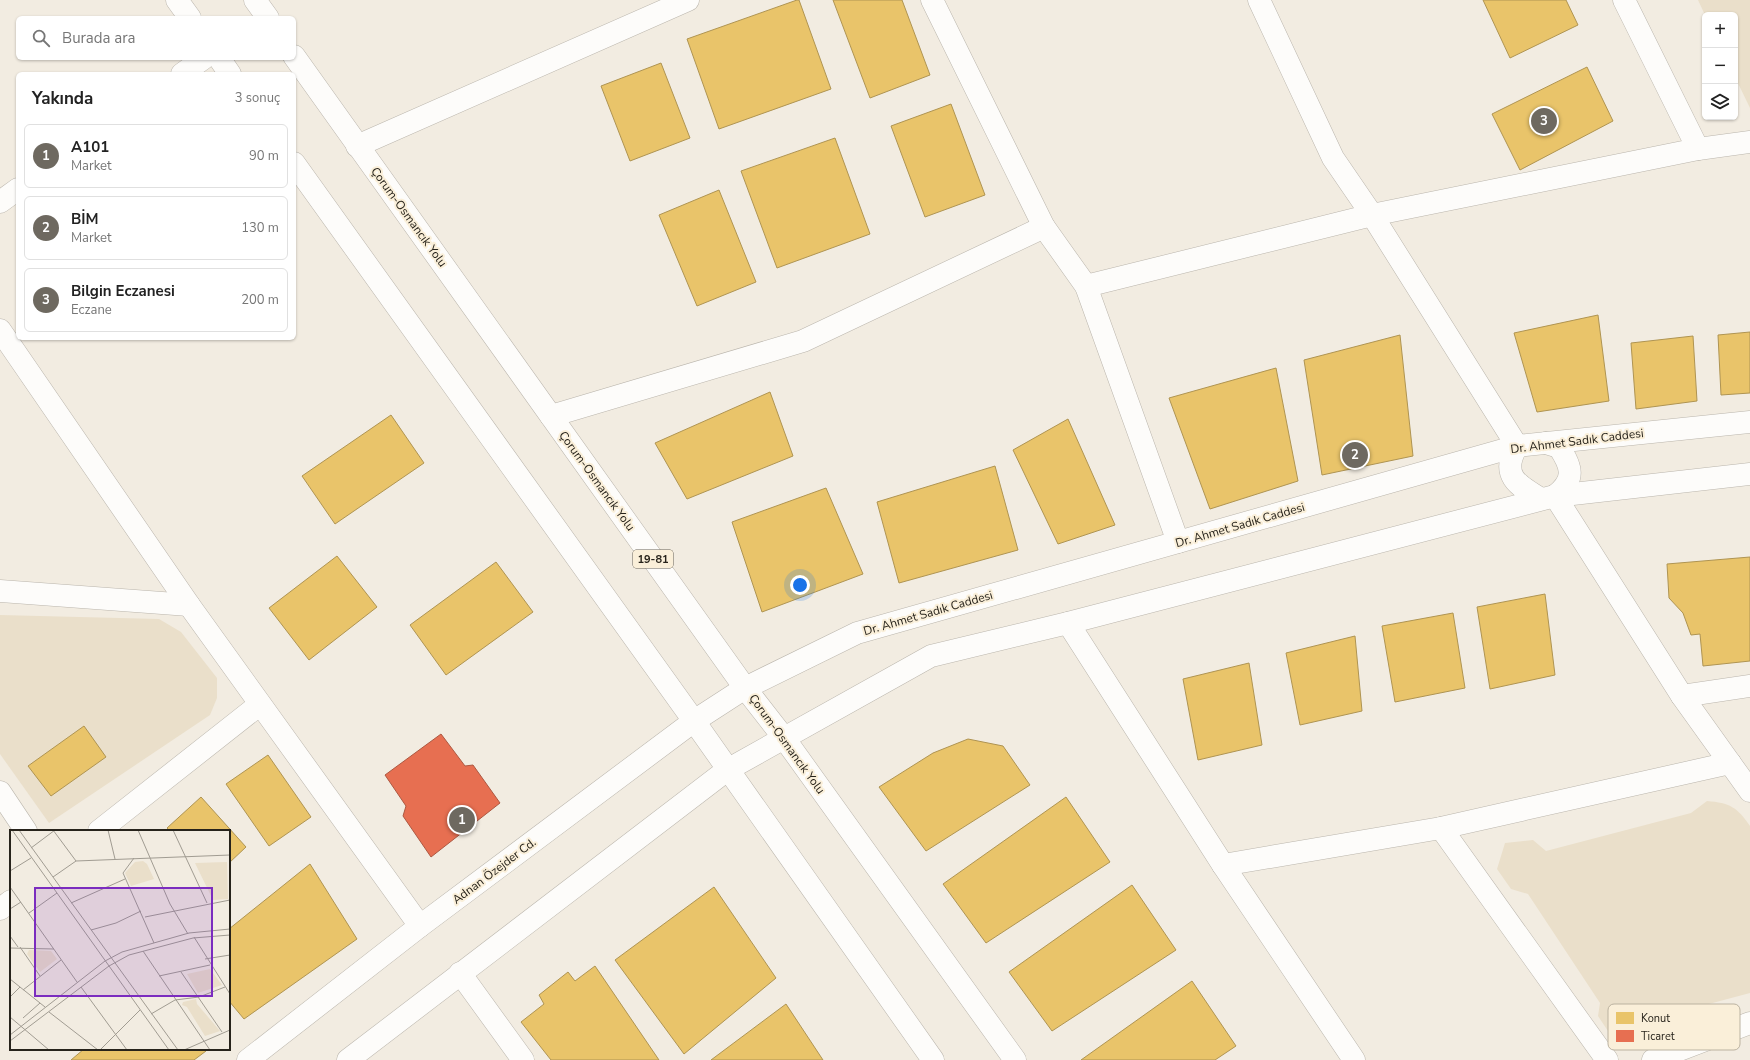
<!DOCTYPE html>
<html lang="tr">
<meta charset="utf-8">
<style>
:root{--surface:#fff;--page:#f6f6f6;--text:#222;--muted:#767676;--line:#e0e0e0;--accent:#6e6960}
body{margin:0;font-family:"Nunito Sans",sans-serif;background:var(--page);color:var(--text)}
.controls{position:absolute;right:12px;top:12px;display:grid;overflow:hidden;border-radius:6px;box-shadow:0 1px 3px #0004}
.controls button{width:36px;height:36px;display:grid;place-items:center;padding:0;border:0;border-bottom:1px solid var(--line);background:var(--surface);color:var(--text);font:20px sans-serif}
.you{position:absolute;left:800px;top:585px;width:14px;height:14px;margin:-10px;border:3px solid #fff;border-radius:50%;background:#1a73e8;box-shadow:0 0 0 6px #1a73e833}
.badge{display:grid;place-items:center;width:26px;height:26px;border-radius:50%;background:var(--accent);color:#fff;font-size:13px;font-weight:700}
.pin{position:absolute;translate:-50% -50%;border:2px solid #fff;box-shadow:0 1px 4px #0006}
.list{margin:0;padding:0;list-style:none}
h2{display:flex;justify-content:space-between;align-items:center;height:52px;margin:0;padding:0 16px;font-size:17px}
h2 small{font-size:13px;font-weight:400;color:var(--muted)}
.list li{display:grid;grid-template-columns:26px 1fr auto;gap:12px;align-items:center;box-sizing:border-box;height:64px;margin:0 8px 8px;padding:0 8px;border:1px solid var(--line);border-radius:6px}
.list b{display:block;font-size:15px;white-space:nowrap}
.list p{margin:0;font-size:13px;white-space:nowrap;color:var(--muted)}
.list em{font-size:13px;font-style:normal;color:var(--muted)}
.icon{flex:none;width:22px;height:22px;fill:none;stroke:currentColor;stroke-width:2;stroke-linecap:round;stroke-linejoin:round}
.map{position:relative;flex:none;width:1750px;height:1060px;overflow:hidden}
.search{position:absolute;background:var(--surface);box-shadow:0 1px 3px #0004;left:16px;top:16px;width:280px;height:44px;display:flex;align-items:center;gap:10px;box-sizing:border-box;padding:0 14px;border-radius:6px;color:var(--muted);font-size:15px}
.panel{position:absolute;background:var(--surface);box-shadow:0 1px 3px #0004;left:16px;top:72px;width:280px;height:268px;border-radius:6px}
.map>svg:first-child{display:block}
.green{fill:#eadfca}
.homes{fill:#e9c46a;stroke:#af9452}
.shops{fill:#e76f51;stroke:#ad5841}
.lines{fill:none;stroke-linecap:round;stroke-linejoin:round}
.minor-casing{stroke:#bab5ac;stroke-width:23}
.tertiary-casing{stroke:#bab5ac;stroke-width:23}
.trunk-casing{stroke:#bab5ac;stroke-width:23}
.minor{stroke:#fdfcfa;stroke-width:22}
.tertiary{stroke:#fdfcfa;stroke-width:22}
.trunk{stroke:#fdfcfa;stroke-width:22}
.labels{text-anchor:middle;stroke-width:4;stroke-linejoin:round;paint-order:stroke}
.shield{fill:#faefd9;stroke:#666054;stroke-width:1}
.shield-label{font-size:11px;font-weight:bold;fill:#27231b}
.street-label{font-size:12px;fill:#27231b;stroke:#faefd9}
.inset-road{fill:none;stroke:#a19c92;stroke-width:1}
.view{fill:#7b2cbf;fill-opacity:0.15;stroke:#7b2cbf;stroke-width:2}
.inset-edge{fill:none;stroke:#27231b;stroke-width:2}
.key{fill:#faefd9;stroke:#bbb2a0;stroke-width:1}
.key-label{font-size:11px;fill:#27231b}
</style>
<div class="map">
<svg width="1750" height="1060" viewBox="0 0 1750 1060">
<rect width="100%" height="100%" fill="#f2ece1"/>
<g class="green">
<path d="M1698 0H1750V108L1735 77V15H1705Z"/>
<path d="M0 615 159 619 181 632 217 678V698L210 715 49 823 0 754Z"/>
<path d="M1707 801C1730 803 1737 807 1750 826V993L1660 1017 1652 1034 1631 1043 1610 1034 1598 1016 1600 1003 1528 894 1511 889 1497 869 1505 843 1533 840 1546 851 1691 813Z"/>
</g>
<g class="homes">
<path d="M797 0H799L831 89 719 129 687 39Z"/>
<path d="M833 0H902L930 75 870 98Z"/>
<path d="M1483 0H1566L1578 25 1510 58Z"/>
<path d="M661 63 690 138 630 161 601 86Z"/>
<path d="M1587 67 1613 121 1520 170 1492 114Z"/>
<path d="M951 104 985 195 925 217 891 126Z"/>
<path d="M835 138 870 234 777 268 741 171Z"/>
<path d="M719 190 756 282 697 306 659 215Z"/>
<path d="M1598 315 1609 401 1537 412 1514 333Z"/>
<path d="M1750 332V393L1721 395 1718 335Z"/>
<path d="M1400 335 1413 456 1322 475 1304 360Z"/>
<path d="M1693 336 1697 401 1636 409 1631 343Z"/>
<path d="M1276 368 1298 481 1210 509 1169 398Z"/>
<path d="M770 392 793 456 687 499 655 443Z"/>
<path d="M391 415 424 463 335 524 302 476Z"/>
<path d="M1068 419 1115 525 1058 544 1013 450Z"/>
<path d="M995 466 1018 550 899 583 877 502Z"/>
<path d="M826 488 863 574 762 612 732 522Z"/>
<path d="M337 556 377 607 309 660 269 608Z"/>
<path d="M1750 557V661L1703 666 1700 634 1691 635 1683 613 1669 598 1667 564Z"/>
<path d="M496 562 533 612 446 675 410 625Z"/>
<path d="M1545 594 1555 675 1490 689 1477 607Z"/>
<path d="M1453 613 1465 688 1395 702 1382 626Z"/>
<path d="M1355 636 1362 711 1300 725 1286 653Z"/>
<path d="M1249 663 1262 745 1198 760 1183 679Z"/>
<path d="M84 726 106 757 51 796 28 766Z"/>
<path d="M968 739 1003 746 1030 785 926 851 879 787 933 753Z"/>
<path d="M268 755 311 817 269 846 226 784Z"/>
<path d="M201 797 246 847 229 863V831H170L167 828Z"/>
<path d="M1066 797 1110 862 986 943 943 884Z"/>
<path d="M310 864 357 939 244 1019 229 1001V929Z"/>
<path d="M1132 885 1176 950 1052 1031 1009 972Z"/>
<path d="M714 887 776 978 684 1054 615 960Z"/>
<path d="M595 966 659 1060H551L521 1022 544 1004 539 995 568 972 575 981Z"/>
<path d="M1192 981 1236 1046 1215 1060H1081Z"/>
<path d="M786 1004 823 1060H711Z"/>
<path d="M84 1049H204L206 1051 194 1060H71Z"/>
</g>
<path class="shops" d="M441 734 465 766 473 765 500 803 431 857 403 816 406 806 385 775Z"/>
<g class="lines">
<g class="minor-casing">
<g id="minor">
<path d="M932 0 1044 227 1086 286 1178 542"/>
<path d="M1259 0 1333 158 1372 215 1517 446C1500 475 1517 485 1541 499"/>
<path d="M1624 0 1698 149"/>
<path d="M182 74 204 58"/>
<path d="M357 146 688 0"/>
<path d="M0 202 18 189"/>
<path d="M1086 286 1372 215 1698 149 1750 142"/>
<path d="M0 330 189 605 420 926"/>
<path d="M551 416 803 341 1044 227"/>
<path d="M1546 443 1559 447C1572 467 1576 479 1555 496L1682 696 1750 791"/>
<path d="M0 591 189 605"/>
<path d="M1068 623 1223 865 1354 1060"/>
<path d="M1682 696 1750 686"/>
<path d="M0 792 26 831"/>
<path d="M1441 828 1607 1060"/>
<path d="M99 831 259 705"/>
<path d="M1223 865 1441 828 1730 763"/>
<path d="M0 909 11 901"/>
<path d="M460 973 523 1060"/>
<path d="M1653 1060 1750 1023"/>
</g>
</g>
<g class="tertiary-casing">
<g id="tertiary">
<path d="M248 1060 420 926 694 721 745 688 857 633 1517 446 1750 422"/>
<path d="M348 1060 727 770 931 656 1068 623 1555 496 1750 474"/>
</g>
</g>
<g class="trunk-casing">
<g id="trunk">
<path d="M177 0 190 18"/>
<path d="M255 0 268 18"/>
<path d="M294 56 745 688 784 738 1015 1060"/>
<path d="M219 58 230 74"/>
<path d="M294 163 694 721 933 1060"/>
</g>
</g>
<use href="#minor" class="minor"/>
<use href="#tertiary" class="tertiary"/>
<use href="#trunk" class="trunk"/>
</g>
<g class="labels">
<rect class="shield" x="633" y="550" width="40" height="18" rx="3"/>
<g class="shield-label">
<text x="653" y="563">19-81</text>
</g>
<g class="street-label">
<text transform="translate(409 217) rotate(54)" y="4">Çorum-Osmancık Yolu</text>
<text transform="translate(1577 441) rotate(-7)" y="4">Dr. Ahmet Sadık Caddesi</text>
<text transform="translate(597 481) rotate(54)" y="4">Çorum-Osmancık Yolu</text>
<text transform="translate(1240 525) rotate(-16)" y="4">Dr. Ahmet Sadık Caddesi</text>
<text transform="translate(928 613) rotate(-16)" y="4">Dr. Ahmet Sadık Caddesi</text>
<text transform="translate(787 744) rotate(54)" y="4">Çorum-Osmancık Yolu</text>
<text transform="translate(494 871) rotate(-37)" y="4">Adnan Özejder Cd.</text>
</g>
</g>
<g transform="translate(10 830)">
<rect width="220" height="220" fill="#f2ece1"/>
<path d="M133 31 137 34 144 49 121 56 115 43 125 32ZM217 32 218 69 203 70 185 33ZM19 120 41 121 47 129 30 142 17 124ZM200 139 212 155 188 163 177 144ZM186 169 187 174 210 201 195 206 177 177 172 175 173 172Z" fill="#eadfca"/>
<path class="inset-road" d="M2 0 159 220M9 0 168 220M43 0 66 31M98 0 105 29M128 0 160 74 178 104M163 0 197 73M21 18 45 0M124 28 113 43 144 113M0 41 21 28M43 47 66 31 220 25M0 57 67 152M61 73 115 49M0 79 11 72M19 83 47 63M135 87 220 70M81 100 106 93 131 81M0 106 8 117M184 107 220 164M10 117 30 146M0 118 44 119M133 121 200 220M195 129 220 125M171 142 212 202M149 146 200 135M0 149 35 177M71 157 117 220M13 160 51 130M0 167 10 157M39 182 88 220M141 184 165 170 189 167 215 157M0 187 39 220M13 188 30 173M0 205 95 131 112 122 179 103 220 99M0 211 99 136 119 125 183 108 220 105M90 220 130 180M174 220 220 200"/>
<path class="view" d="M25 58H202V166H25Z"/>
<rect width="220" height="220" class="inset-edge"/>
</g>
<rect x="1608" y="1004" width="132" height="46" rx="6" class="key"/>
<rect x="1616" y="1012" width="18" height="12" fill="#e9c46a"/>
<rect x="1616" y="1030" width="18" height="12" fill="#e76f51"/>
<g class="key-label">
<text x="1641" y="1022">Konut</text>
<text x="1641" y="1040">Ticaret</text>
</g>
</svg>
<div class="controls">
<button>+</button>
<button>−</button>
<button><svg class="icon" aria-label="layers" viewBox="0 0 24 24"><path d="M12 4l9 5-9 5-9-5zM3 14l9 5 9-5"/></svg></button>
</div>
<div class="you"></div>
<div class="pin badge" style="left:462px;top:820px">1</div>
<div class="pin badge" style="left:1355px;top:455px">2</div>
<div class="pin badge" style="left:1544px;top:121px">3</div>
<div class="search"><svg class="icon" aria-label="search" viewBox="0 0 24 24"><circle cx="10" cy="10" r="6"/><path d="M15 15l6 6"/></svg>Burada ara</div>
<section class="panel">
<h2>Yakında<small>3 sonuç</small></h2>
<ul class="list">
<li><span class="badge">1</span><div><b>A101</b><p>Market</p></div><em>90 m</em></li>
<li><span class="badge">2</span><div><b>BİM</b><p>Market</p></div><em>130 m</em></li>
<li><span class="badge">3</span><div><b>Bilgin Eczanesi</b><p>Eczane</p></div><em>200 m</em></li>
</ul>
</section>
</div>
